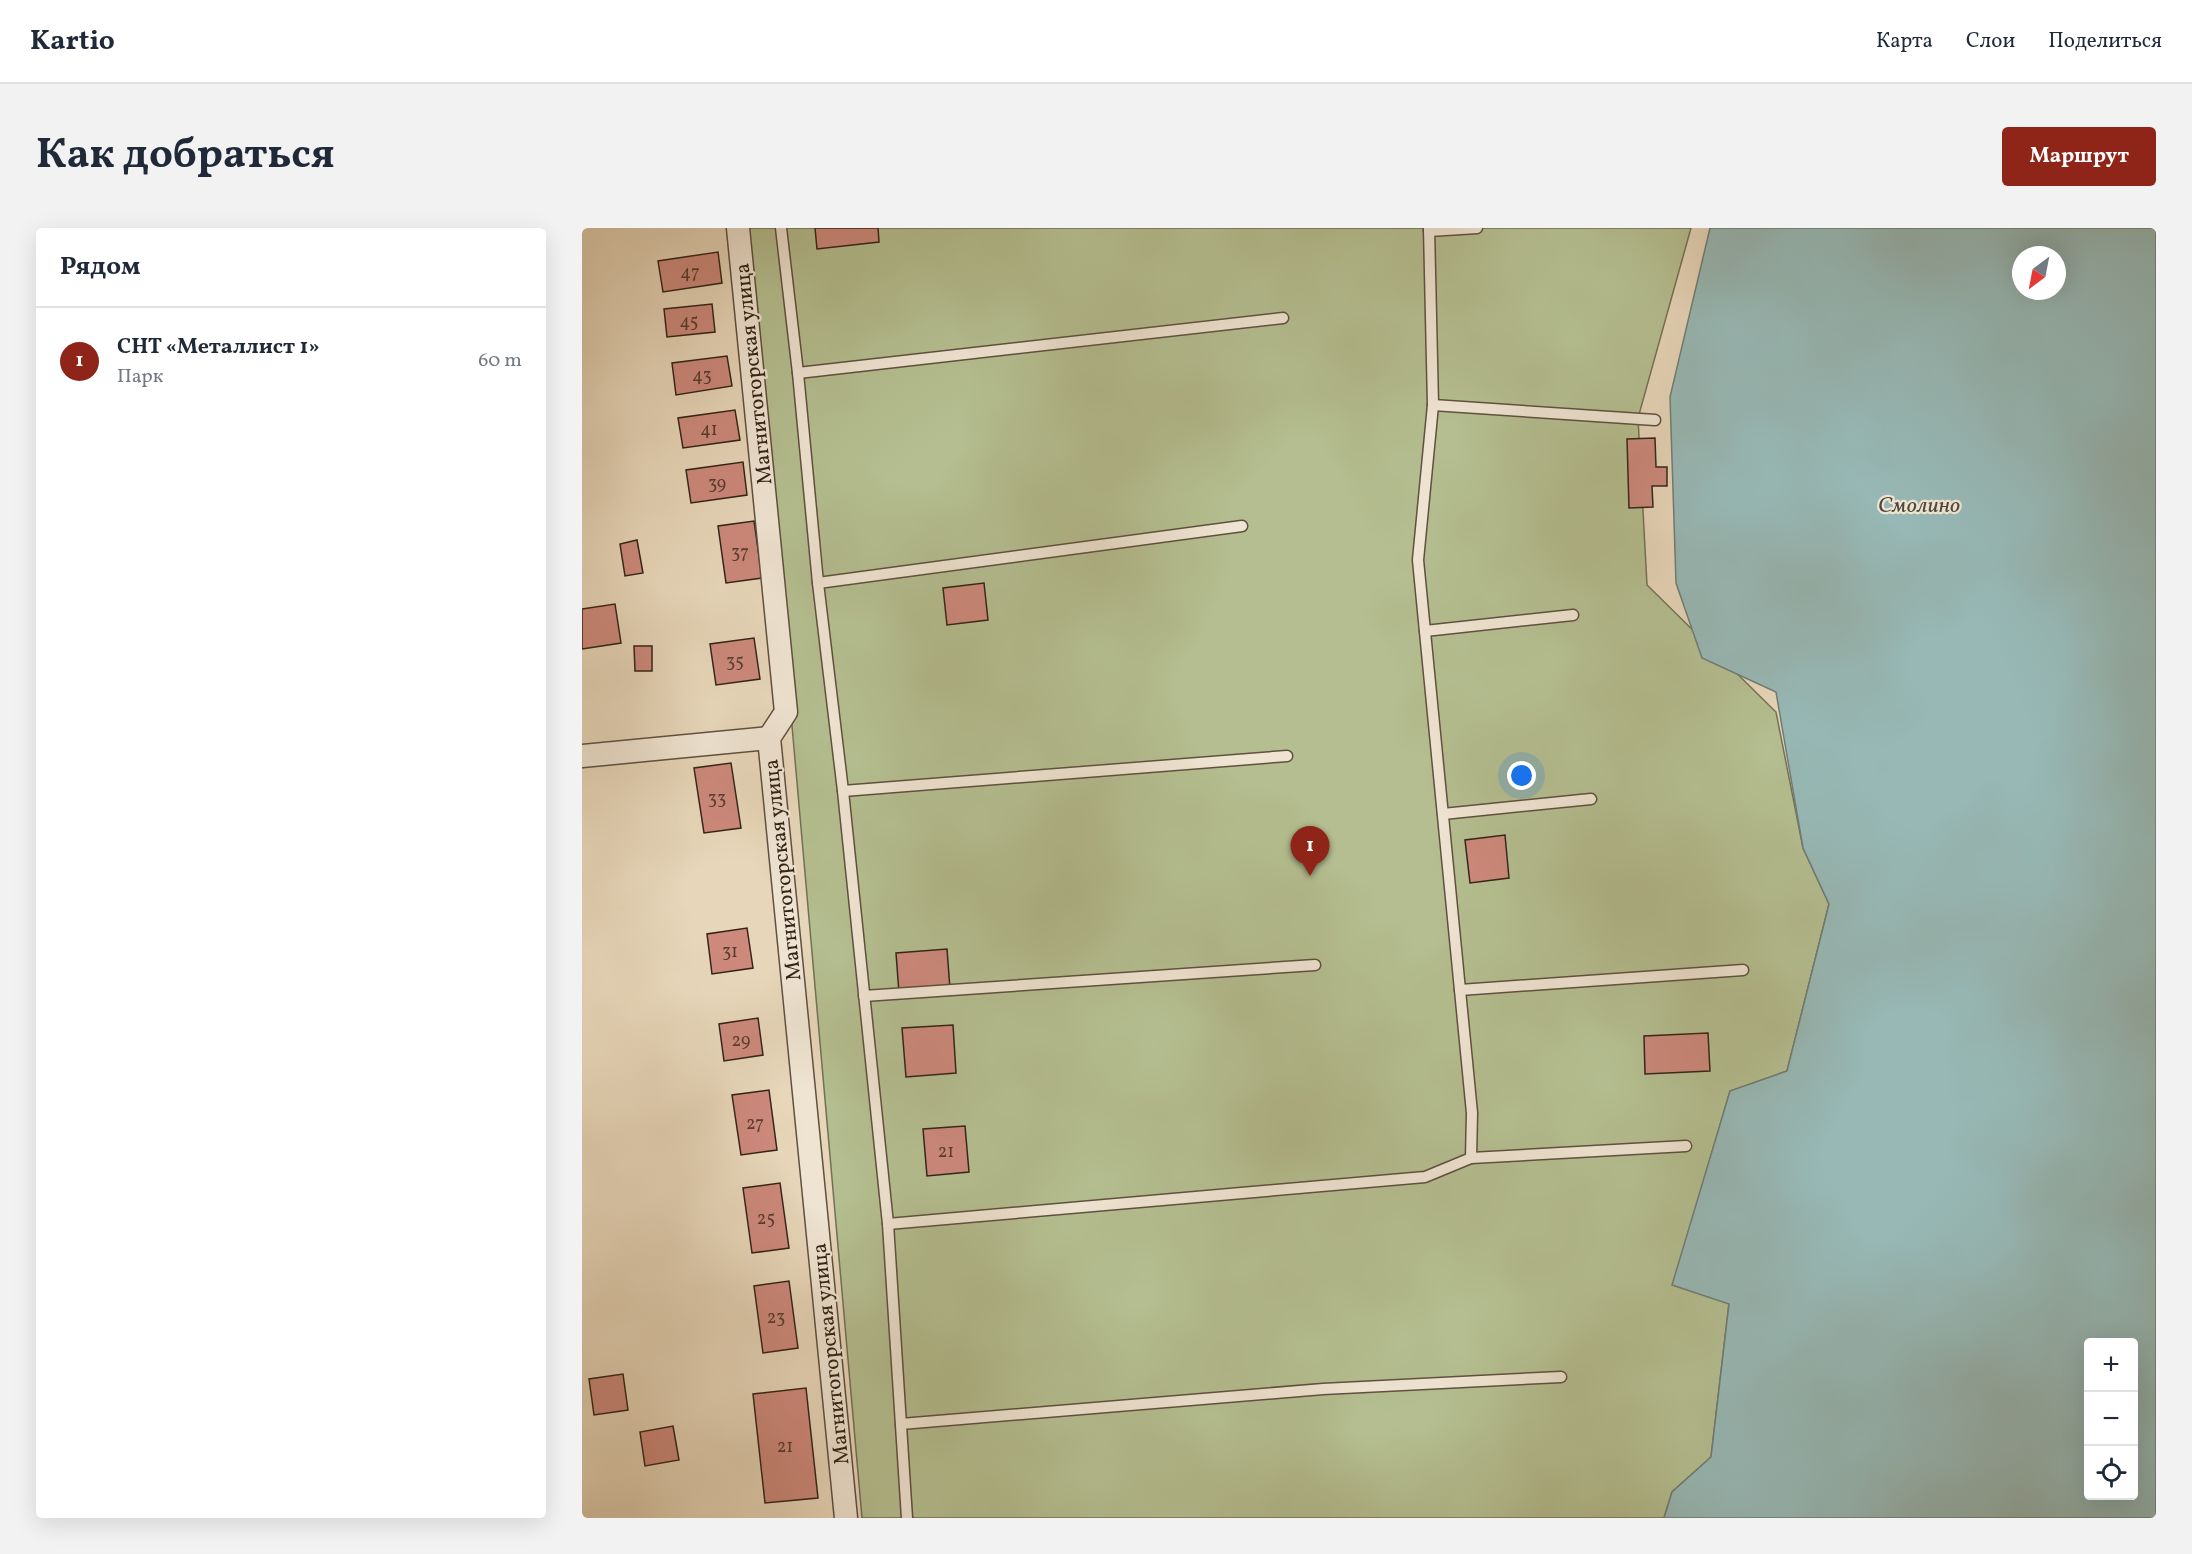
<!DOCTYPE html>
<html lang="ru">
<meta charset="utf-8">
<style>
:root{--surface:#fff;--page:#f2f2f3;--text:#1f2937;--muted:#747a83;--line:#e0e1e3;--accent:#8f2418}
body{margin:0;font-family:Vollkorn,serif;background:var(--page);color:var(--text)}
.controls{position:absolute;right:18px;bottom:18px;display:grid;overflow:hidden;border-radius:6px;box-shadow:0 6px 24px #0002}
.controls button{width:54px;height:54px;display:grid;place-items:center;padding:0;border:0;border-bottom:2px solid var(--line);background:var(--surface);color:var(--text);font:30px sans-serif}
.compass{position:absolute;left:1430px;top:18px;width:54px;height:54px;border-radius:50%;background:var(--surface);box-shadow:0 6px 24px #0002;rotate:212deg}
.you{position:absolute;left:940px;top:548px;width:21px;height:21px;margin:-15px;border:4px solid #fff;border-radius:50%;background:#1a73e8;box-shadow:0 0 0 9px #1a73e833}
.badge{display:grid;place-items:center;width:39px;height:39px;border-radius:50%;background:var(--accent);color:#fff;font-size:20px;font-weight:700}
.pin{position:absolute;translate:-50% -50px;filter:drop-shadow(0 2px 3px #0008)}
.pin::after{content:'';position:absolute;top:32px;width:21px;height:18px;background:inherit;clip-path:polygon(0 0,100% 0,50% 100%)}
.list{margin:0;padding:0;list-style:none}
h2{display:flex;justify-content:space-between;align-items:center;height:78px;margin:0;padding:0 24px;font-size:26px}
h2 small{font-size:20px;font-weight:400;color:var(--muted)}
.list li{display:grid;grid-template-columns:39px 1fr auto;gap:18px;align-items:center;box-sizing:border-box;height:108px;padding:0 24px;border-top:2px solid var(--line)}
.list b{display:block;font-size:22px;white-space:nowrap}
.list p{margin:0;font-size:20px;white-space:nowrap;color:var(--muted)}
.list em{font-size:20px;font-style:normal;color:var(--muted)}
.icon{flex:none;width:33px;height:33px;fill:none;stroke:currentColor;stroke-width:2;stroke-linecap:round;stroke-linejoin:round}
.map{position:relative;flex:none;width:1574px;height:1290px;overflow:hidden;border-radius:6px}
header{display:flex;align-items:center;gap:36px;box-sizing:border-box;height:84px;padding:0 30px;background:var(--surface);border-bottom:2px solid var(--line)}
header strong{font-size:28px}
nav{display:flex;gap:33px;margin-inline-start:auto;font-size:21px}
.intro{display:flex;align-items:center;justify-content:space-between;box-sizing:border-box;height:144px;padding:0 36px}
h1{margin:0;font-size:42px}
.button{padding:15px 27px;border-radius:6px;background:var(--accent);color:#fff;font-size:21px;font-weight:700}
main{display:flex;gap:36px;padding:0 36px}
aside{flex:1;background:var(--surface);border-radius:6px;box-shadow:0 6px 24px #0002}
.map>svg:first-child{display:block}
.green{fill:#b4be90;stroke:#737154;stroke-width:1.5}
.water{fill:#97b8b5;stroke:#6f7d76;stroke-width:1.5;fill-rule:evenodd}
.building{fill:#cd897c;stroke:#322417;stroke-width:1.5}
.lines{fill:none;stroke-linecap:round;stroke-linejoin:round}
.lane-casing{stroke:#5f5040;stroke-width:13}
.street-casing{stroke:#5f5040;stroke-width:25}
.lane{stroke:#efe4d2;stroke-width:10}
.street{stroke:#efe4d2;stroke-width:22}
.labels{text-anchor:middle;stroke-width:4.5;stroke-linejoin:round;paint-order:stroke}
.number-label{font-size:18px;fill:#593d30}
.street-label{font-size:21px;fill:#322417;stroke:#efe4d2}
.water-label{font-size:22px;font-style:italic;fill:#4b493e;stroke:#efe4d2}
</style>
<header>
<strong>Kartio</strong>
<nav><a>Карта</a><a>Слои</a><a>Поделиться</a></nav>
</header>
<div class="intro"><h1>Как добраться</h1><a class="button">Маршрут</a></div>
<main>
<aside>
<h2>Рядом<small></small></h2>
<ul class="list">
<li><span class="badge">1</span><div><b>СНТ «Металлист 1»</b><p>Парк</p></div><em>60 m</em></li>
</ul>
</aside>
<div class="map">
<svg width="1574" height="1290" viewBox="0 0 1574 1290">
<rect width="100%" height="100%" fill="#e7d6b9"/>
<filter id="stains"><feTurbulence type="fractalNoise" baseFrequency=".00333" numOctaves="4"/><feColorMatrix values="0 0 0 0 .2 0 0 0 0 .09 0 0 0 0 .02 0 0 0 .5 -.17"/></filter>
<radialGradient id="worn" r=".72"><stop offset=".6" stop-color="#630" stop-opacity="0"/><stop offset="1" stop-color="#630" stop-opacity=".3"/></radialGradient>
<path class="green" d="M166 0H1109L1056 190 1065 357 1194 484 1221 620 1247 676 1205 843 1148 863 1091 1057 1147 1075 1129 1229 1090 1264 1082 1290H280Z"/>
<path class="water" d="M1128 0H1574V1290H1082L1090 1264 1129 1229 1147 1076 1090 1057 1148 863 1205 843 1247 676 1221 620 1194 464 1120 430 1094 355 1088 169ZM1439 27H1475V63H1439ZM1506 1114H1552V1268H1506Z"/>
<g class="building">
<path d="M233 0H296L297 14 235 21Z"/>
<path d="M136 24 140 55 81 64 76 33Z"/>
<path d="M130 76 133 104 85 109 82 81Z"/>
<path d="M145 128 150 158 94 167 90 135Z"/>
<path d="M153 182 158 212 101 220 96 190Z"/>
<path d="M1073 210 1074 239H1085V258H1070L1071 279 1047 280 1045 211Z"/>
<path d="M161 234 165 267 109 275 104 242Z"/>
<path d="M172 293 180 350 144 355 136 298Z"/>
<path d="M55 312 61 345 43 348 38 316Z"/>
<path d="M402 355 406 392 365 397 361 360Z"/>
<path d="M33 376 39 415 0 421V381Z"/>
<path d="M172 410 178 451 134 457 128 416Z"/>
<path d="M52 418H70V443H53Z"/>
<path d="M149 535 159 600 122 605 112 540Z"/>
<path d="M923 607 927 650 888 655 883 612Z"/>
<path d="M165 700 171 740 130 746 125 706Z"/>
<path d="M365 721 368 761 317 765 314 725Z"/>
<path d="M176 790 181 827 142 833 137 796Z"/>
<path d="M371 797 374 845 324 849 320 800Z"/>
<path d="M1126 805 1128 843 1063 846 1062 808Z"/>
<path d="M187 862 195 922 159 927 150 867Z"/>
<path d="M383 898 387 944 345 948 341 901Z"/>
<path d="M198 955 207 1020 170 1025 161 960Z"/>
<path d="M207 1053 216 1120 181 1125 172 1058Z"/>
<path d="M41 1146 46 1182 12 1187 7 1151Z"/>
<path d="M224 1160 236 1270 183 1275 171 1166Z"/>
<path d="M91 1198 97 1232 63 1238 58 1204Z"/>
</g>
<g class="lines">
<g class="lane-casing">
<g id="lane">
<path d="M199 0 216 145 236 355 261 563 306 996 325 1290"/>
<path d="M847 3 895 0"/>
<path d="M216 145 701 90"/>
<path d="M851 177 1073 192"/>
<path d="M236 355 660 298"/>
<path d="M843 403 991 387"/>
<path d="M261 563 705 528"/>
<path d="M861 586 1009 571"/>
<path d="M878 762 1161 742"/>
<path d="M282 768 733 737"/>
<path d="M889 930 1104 918"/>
<path d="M306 996 843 949 889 930 890 885 836 332 851 177 847 0"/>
<path d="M319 1196 741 1161 979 1149"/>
</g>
</g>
<g class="street-casing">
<g id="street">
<path d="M156 0 204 484 187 510 264 1290"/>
<path d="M0 528 187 510"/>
</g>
</g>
<use href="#lane" class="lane"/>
<use href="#street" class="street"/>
</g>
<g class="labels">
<g class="number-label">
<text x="108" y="50">47</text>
<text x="107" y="99">45</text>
<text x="120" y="153">43</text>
<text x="127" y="207">41</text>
<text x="135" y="261">39</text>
<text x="158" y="330">37</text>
<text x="153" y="439">35</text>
<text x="135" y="576">33</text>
<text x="148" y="729">31</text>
<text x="159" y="818">29</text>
<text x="173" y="901">27</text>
<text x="364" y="929">21</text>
<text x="184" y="996">25</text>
<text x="194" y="1095">23</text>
<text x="203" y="1224">21</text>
</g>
<g class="street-label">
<text transform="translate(171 146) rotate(-96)" y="7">Магнитогорская улица</text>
<text transform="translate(200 642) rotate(-96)" y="7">Магнитогорская улица</text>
<text transform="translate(248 1126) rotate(-96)" y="7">Магнитогорская улица</text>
</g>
<g class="water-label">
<text x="1337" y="284">Смолино</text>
</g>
</g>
<rect width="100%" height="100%" filter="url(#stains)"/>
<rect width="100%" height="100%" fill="url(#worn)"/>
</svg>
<div class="controls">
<button>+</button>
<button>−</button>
<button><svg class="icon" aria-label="locate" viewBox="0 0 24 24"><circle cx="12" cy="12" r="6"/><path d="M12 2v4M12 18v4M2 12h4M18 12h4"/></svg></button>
</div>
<svg class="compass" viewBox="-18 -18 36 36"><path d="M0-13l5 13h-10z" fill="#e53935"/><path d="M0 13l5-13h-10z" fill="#747a83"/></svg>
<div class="you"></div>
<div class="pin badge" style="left:728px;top:648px">1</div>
</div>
</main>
